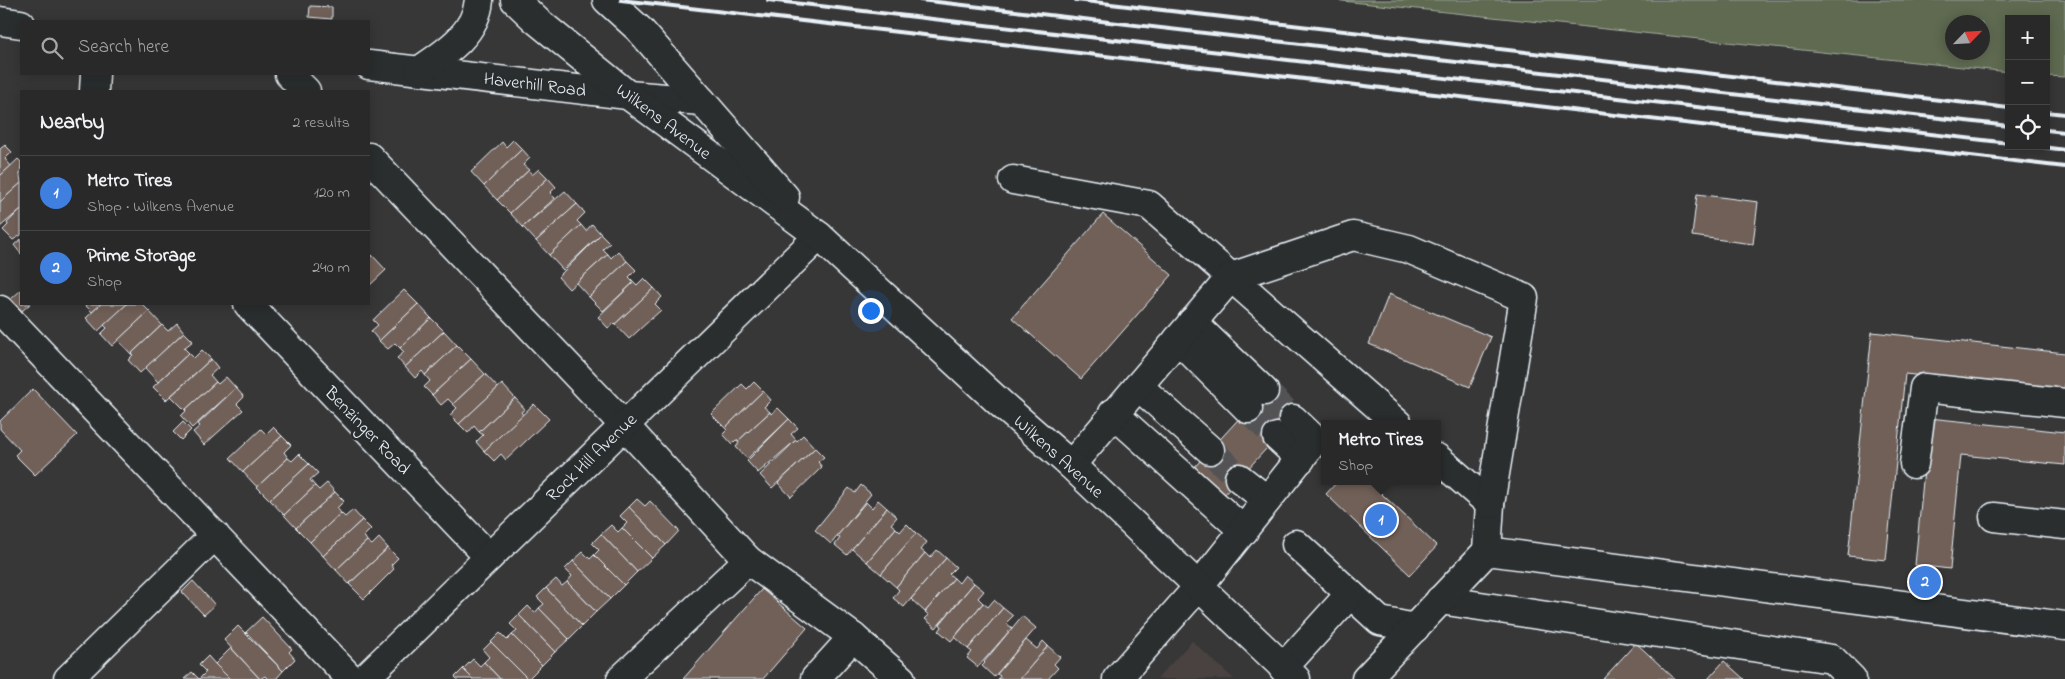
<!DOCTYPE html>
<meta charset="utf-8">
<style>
:root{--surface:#2a2929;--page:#363535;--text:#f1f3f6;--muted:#a5a6a8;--line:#464546;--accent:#ffd166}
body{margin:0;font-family:"Indie Flower",sans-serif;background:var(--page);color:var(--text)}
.controls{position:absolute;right:15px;top:15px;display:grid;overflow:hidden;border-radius:0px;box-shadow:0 2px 12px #0003}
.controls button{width:45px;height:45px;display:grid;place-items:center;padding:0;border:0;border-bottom:1px solid var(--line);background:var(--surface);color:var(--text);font:25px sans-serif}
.compass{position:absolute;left:1945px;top:15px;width:45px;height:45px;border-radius:50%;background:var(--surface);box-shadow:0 2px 12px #0003;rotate:65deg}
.you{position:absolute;left:870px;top:310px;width:18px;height:18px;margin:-12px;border:4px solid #fff;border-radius:50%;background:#1a73e8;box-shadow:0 0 0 8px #1a73e833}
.badge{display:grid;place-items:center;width:32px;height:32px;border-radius:50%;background:var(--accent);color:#fff;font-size:16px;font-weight:700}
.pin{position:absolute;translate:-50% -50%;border:2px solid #fff;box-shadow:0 1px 5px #0006}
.popup{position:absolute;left:1321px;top:420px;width:120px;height:65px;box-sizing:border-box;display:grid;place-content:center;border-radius:0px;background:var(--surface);filter:drop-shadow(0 1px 4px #0005);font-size:16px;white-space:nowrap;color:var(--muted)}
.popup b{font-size:19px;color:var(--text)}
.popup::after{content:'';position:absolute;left:50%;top:100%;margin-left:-10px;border:10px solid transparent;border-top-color:var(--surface)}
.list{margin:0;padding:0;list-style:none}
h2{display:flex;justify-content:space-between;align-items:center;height:65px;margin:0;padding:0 20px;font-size:21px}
h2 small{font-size:16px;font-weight:400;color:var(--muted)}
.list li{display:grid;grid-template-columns:32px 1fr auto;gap:15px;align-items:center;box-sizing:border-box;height:75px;padding:0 20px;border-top:1px solid var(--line)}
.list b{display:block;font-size:19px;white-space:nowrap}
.list p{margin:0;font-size:16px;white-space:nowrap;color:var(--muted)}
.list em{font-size:16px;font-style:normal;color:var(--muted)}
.icon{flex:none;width:28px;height:28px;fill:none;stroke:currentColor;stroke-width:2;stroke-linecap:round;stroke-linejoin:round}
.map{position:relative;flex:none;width:2065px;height:679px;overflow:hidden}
.search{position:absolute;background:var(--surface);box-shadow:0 2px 12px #0003;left:20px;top:20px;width:350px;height:55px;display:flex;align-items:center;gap:12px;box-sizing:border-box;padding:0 18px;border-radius:0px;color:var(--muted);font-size:19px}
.panel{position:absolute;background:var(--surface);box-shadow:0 2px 12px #0003;left:20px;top:90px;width:350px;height:215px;border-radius:0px}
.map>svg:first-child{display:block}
.built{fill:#494341}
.green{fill:#5f6a51;stroke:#a4aea4;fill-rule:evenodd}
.building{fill:#716059;stroke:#e8f1f8}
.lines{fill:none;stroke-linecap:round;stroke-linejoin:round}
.minor-tunnel{stroke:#525354;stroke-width:28;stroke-dasharray:28 14;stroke-linecap:butt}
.minor-casing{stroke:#e8f1f8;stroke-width:31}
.major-casing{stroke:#e8f1f8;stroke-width:31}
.minor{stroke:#2a2d2e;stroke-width:28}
.major{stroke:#2a2d2e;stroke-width:28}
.rail{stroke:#e8f1f8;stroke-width:4}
.labels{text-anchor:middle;stroke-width:5;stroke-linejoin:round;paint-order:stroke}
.street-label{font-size:18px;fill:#e8f1f8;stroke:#2a2d2e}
</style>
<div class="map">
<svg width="2065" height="679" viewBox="0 0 2065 679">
<rect width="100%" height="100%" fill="#383737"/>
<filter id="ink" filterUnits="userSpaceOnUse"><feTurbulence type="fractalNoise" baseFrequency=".02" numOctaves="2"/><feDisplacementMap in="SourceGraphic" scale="10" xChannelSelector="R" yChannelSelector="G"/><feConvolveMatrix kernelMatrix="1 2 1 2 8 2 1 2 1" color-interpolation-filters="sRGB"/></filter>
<g filter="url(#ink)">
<path class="built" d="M1192 641 1234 679H1157Z"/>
<path class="green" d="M1333 0H2065V77L2046 76V19H2009V72ZM1952 22H1982V52H1952Z"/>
<g class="building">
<path d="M310 6 332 7V19L309 17Z"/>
<path d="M513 140 522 149 484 186 471 172 502 142 506 147Z"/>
<path d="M5 145 12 152 5 159 11 166 0 176V149Z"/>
<path d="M522 149 530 158 523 165 529 170 497 200 484 186Z"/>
<path d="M18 159 21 162 20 175 21 183 0 202V176Z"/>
<path d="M539 169 548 178 510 213 497 200 529 170 532 175Z"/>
<path d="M548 178 556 187 550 193 555 198 523 227 510 213Z"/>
<path d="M21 183V209L0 227V202Z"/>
<path d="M565 191 577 204 536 241 523 227Z"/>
<path d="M1697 194 1758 202 1753 244 1692 236Z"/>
<path d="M577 204 585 213 577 221 581 225 549 255 536 241Z"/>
<path d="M21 209V235L13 240 3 230 8 225 7 223Z"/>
<path d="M1103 214 1172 275 1081 379 1012 318Z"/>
<path d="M592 224 601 234 563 270 549 255 581 225 586 231Z"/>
<path d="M601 234 610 243 603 249 608 254 569 289 558 277Z"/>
<path d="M21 239V254L14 245Z"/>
<path d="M618 251 627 261 589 297 576 283 608 254 611 258Z"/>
<path d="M372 255 386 270 369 286V259Z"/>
<path d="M627 261 636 270 629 277 634 282 603 311 589 297Z"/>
<path d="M644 278 654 288 615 324 614 323 608 328 598 317 634 282 637 285Z"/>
<path d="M654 288 662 297 655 304 661 310 629 339 615 324Z"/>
<path d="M21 290V304H30L22 311 11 299Z"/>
<path d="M404 290 418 304 379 341 371 331 378 325 373 320Z"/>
<path d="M1389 294 1491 337 1470 387 1369 344Z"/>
<path d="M84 304H101L92 312Z"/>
<path d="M101 304H127L98 331 86 318Z"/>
<path d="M127 304H142L149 311 112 346 101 334 107 328 104 325Z"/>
<path d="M418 304 431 318 400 348 395 343 388 349 379 341Z"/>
<path d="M149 311 162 325 131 354 118 340Z"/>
<path d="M431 318 444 331 405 367 397 358 404 352 400 348Z"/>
<path d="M177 323 184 332 140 373 128 360 133 355 131 354 162 325 168 331Z"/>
<path d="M444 331 457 345 425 375 422 371 415 378 405 367Z"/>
<path d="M184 332 193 341 184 348 189 353 158 382 145 368Z"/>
<path d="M1872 332 2065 353V391L1905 374 1886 560 1848 556Z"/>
<path d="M457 345 471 359 432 395 424 387 430 381 425 375Z"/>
<path d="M202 350 211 359 166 400 153 387 189 353 194 358Z"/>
<path d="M211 359 218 368 210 375 216 382 185 410 171 396Z"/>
<path d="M471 359 485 374 453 404 448 399 441 405 432 395Z"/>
<path d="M485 374 498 388 459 424 450 415 457 408 453 404Z"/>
<path d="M226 377 236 388 192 428 181 416 186 411 185 410 216 382 218 384Z"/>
<path d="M754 382 763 391 725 428 711 414 742 384 747 389Z"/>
<path d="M502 384 515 398 479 432 474 426 468 433 459 424Z"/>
<path d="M1268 387 1298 414 1223 496 1190 472Z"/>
<path d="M236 388 244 397 237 404 243 410 204 445 193 432 200 426 198 424Z"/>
<path d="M33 389 77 435 35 475 15 455 20 450 0 429V421Z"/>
<path d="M763 391 771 400 764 407 770 412 738 441 736 440 732 444 723 434 727 430 725 428Z"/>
<path d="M515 398 525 409 521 412 523 415 484 451 476 442 483 435 479 432Z"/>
<path d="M534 404 549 419 506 460 501 454 494 461 484 451Z"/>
<path d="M778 408 789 419 747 459 736 447 739 443 738 441 770 412 771 414Z"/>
<path d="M1929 418 2065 432V465L1961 455 1950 569 1915 565Z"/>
<path d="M789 419 798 428 791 434 796 440 758 473 747 461Z"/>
<path d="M183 422 191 430 181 440 173 432Z"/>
<path d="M273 427 282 436 243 472 230 458 261 429 266 434Z"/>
<path d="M803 435 815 448 772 488 760 475 796 440 797 441Z"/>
<path d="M282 436 291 445 284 452 288 458 257 487 243 472Z"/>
<path d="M815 448 824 457 818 462 822 467 791 497 778 483Z"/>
<path d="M299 454 309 464 270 500 257 487 288 458 292 461Z"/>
<path d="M309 464 318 473 310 480 315 486 284 515 270 500Z"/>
<path d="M1338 481H1368L1437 546 1410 575 1326 494Z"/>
<path d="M327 483 335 492 296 528 284 515 315 486 319 490Z"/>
<path d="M861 485 871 494 831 544 815 530 849 488 855 493Z"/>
<path d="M335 492 344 501 337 508 341 513 310 542 296 528Z"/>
<path d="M637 499 645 506 650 501 679 531 666 545 629 507Z"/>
<path d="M878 500 887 508 847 555 835 545 840 538 837 536 866 502 872 508Z"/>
<path d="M629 507 666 545 652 558 622 528 627 523 620 516Z"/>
<path d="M887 508 897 517 891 524 896 528 867 562 852 549Z"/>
<path d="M353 510 362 520 323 556 310 542 341 513 345 517Z"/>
<path d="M362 520 371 529 364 536 367 541 336 570 323 556Z"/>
<path d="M907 524 916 533 881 574 867 562 896 528 900 532Z"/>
<path d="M611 525 618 532 622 528 652 558 637 572 601 534Z"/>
<path d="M916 533 927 542 921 550 925 553 896 587 881 574Z"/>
<path d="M601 534 637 572 624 585 594 555 599 550 592 543Z"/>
<path d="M379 538 388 548 349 584 336 570 367 541 372 545Z"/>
<path d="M388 548 398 558 391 565 394 569 364 599 349 584Z"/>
<path d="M937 550 946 558 904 607 893 598 899 590 896 587 925 553 930 558Z"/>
<path d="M583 552 590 559 594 555 624 585 610 599 573 561Z"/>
<path d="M946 558 956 567 949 574 954 578 925 612 911 599Z"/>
<path d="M573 561 610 599 596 612 567 582 572 576 565 569Z"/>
<path d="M965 575 974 583 936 628 925 619 929 615 925 612 954 578 959 583Z"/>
<path d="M556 579 562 586 567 582 596 612 582 626 546 588Z"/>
<path d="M193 581 215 605 204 615 182 592Z"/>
<path d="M974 583 984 591 978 598 983 603 951 641 939 631 942 627 940 624Z"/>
<path d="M546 588 582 626 569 639 539 608 544 604 537 597Z"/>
<path d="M762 589 807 628 763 679H683Z"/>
<path d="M994 600 1003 608 968 649 955 637 983 603 988 607Z"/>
<path d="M528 606 535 613 539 608 569 639 555 652 519 615Z"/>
<path d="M1003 608 1013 616 1006 623 1012 628 978 667 967 658 972 652 968 649Z"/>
<path d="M519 615 555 652 542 665 512 635 517 631 510 624Z"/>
<path d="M1022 616 1036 628 994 677 982 666 985 663 984 662Z"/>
<path d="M262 617 292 649 289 652 295 659 283 671 246 632Z"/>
<path d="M238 626 283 671 276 679H268L265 676 260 679 224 640Z"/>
<path d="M500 633 507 640 512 635 542 665 528 679 491 642Z"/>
<path d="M1026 640 1037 649 1043 641 1048 646 1020 679H998L1000 676 997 674Z"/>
<path d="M491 642 528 679H500L484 662 489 657 483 650Z"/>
<path d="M1636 643 1675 679H1603Z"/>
<path d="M1048 646 1060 657 1054 664 1058 668 1048 679H1020Z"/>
<path d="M231 648 260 679H230L215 664Z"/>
<path d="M208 656 215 664 230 679H199L206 672 199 665Z"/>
<path d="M473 659 480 666 484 662 500 679H473L463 669Z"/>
<path d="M1724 661 1744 679H1708Z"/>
<path d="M463 669 473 679H457L455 677Z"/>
<path d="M192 672 199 679H184Z"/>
</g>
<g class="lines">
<g class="minor-tunnel">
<path d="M1264 391 1293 419"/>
<path d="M1248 409 1277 437"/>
<path d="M1210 450 1239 478"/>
</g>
<g class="minor-casing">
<g id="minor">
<path d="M0 21 21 24"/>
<path d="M369 65 628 95 702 101"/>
<path d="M289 74 306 91"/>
<path d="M94 91 95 74"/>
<path d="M369 157 624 425 748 560 853 637 901 679"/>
<path d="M1013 180 1149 205 1398 424"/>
<path d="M248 304 489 557"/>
<path d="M0 310 351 679"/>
<path d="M1192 322 1264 391"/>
<path d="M1178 339 1248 409"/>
<path d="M1138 386 1210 450"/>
<path d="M1113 413 1244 531"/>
<path d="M1277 437 1301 459"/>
<path d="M1437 458 1490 504 1487 551"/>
<path d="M1914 464 1924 388 2065 403"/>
<path d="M1071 465 1231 277 1353 236 1409 249 1524 298 1490 504"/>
<path d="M1239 478 1267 500"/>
<path d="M1994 517 2065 525"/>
<path d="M1296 544 1380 621 1415 628"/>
<path d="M1440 600 1832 659 1852 679"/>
<path d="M1283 668 1350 594"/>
<path d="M68 679 215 535"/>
<path d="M364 679 819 236"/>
<path d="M621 679 748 560"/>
<path d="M815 679 853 637"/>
<path d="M1117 679 1199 586 1315 440 1293 419"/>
<path d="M1366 679 1487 551 2065 626"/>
</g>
</g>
<g class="major-casing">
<g id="major">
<path d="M515 0 536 20 628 95 819 236 1000 403 1071 465 1296 679"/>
<path d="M607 0 640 30 785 197"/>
<path d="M420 70C445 53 476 34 479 0"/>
</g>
</g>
<use href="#minor" class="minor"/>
<use href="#major" class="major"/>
<g class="rail">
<path d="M621 0 2065 167"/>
<path d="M768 0 2009 143"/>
<path d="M920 0 2009 126"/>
<path d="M1076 0 2009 108"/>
<path d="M2046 112 2065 114"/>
<path d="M2046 130 2065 132"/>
<path d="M2035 146 2065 150"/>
</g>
</g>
</g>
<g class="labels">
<g class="street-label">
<text transform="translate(535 84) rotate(7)" y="6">Haverhill Road</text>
<text transform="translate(664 121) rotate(37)" y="6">Wilkens Avenue</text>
<text transform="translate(368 430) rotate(46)" y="6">Benzinger Road</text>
<text transform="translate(1059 456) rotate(42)" y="6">Wilkens Avenue</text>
<text transform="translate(591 457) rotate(-44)" y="6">Rock Hill Avenue</text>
</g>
</g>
</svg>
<div class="controls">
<button>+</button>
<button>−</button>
<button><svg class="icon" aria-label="locate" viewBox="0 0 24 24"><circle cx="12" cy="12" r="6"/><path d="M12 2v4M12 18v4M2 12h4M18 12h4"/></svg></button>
</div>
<svg class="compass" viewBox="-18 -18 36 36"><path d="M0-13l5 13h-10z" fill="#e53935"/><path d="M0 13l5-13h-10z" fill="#a5a6a8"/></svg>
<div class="you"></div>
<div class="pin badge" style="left:1381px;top:520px;background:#3f7fe0">1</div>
<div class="popup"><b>Metro Tires</b>Shop</div>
<div class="pin badge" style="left:1925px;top:582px;background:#3f7fe0">2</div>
<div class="search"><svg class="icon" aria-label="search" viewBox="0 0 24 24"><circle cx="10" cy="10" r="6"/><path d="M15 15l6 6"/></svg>Search here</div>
<section class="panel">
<h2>Nearby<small>2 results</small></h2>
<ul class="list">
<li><span class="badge" style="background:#3f7fe0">1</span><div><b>Metro Tires</b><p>Shop · Wilkens Avenue</p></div><em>120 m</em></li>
<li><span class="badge" style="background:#3f7fe0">2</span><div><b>Prime Storage</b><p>Shop</p></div><em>240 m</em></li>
</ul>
</section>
</div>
